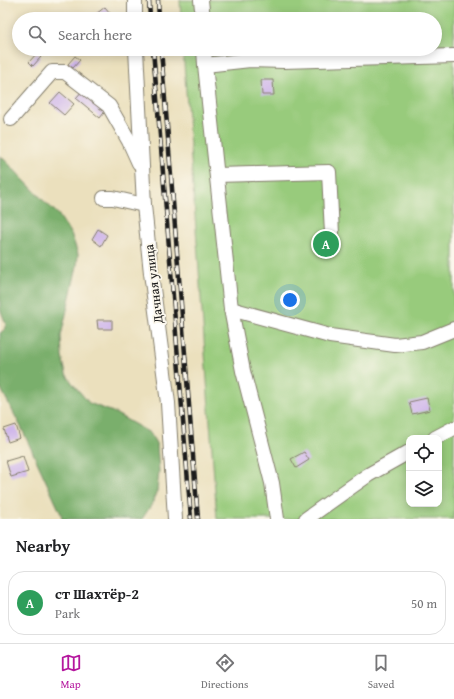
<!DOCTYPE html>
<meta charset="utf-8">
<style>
:root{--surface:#fff;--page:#f6f6f6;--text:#202124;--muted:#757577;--line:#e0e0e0;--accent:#b5179e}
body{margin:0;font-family:"Gentium Book Plus",serif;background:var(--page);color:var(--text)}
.controls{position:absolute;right:12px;bottom:12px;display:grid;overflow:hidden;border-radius:8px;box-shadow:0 2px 10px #0003}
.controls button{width:36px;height:36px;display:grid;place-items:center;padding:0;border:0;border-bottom:1px solid var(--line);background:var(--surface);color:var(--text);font:20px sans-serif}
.you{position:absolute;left:290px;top:300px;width:14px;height:14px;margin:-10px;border:3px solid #fff;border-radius:50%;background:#1a73e8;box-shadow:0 0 0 6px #1a73e833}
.badge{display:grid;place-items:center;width:26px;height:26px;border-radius:50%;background:var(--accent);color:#fff;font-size:13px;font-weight:700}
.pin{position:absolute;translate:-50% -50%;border:2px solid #fff;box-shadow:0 1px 4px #0006}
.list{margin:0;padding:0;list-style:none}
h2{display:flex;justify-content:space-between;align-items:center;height:52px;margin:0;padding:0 16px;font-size:17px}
h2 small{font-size:13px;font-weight:400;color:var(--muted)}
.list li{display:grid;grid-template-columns:26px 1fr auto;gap:12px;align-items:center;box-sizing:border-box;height:64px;margin:0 8px 8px;padding:0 8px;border:1px solid var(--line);border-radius:16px}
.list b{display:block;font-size:15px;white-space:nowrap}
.list p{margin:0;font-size:13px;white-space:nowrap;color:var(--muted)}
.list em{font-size:13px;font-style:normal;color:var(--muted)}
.icon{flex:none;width:22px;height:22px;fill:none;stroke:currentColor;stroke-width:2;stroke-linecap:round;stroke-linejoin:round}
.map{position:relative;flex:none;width:454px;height:519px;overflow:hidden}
.search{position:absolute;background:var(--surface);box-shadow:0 2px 10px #0003;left:12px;right:12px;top:12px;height:44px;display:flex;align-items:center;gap:10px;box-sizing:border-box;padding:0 14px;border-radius:22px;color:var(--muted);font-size:15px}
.sheet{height:124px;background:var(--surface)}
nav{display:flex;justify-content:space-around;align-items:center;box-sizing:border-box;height:56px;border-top:1px solid var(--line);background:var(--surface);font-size:11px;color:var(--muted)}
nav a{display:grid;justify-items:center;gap:2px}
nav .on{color:var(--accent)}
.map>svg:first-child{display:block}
.green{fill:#98cb7c;stroke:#5a744c;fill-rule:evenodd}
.forest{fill:#7aaf6c;stroke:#4b6644}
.building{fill:#caafea}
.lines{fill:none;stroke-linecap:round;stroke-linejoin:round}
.minor-casing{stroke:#847e6c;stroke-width:16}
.minor{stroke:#fff;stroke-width:14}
.rail-casing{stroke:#1c1c1c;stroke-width:4.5}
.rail{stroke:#fbf7ec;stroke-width:3;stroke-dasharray:9;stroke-linecap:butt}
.labels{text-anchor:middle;stroke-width:3.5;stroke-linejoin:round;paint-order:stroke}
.street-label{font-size:13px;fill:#1c1c1c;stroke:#fbf7ec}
</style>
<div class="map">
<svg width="454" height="519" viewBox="0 0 454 519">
<rect width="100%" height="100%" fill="#fbf7ec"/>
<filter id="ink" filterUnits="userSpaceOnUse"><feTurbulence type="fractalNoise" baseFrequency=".025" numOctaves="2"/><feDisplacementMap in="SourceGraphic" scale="8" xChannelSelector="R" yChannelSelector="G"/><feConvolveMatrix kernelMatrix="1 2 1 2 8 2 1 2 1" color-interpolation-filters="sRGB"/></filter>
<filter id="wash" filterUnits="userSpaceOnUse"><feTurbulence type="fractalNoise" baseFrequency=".012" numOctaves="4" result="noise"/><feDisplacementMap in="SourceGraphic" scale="16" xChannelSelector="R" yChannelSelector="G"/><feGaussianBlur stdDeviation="0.9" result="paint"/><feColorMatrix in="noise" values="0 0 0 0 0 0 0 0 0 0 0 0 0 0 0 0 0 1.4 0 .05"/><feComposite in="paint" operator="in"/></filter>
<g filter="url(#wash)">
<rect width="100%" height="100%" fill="#ebe0bd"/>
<path class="green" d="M180 0H454V519H217L183 49H435V19H181ZM409 438H439V504H409Z"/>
<path class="forest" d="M0 155 44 201 58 214 72 236 78 254 77 266 61 336 62 356 66 374 73 384 89 403 113 412 150 433 157 445 159 471 157 491 152 504 142 519H62L61 514 22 429 0 387V333L4 330 6 324 0 309Z"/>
<g id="blocks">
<g class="building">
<path d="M105 7 110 13 103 19H101L96 14Z"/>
<path d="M37 53 41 57 33 66 29 62Z"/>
<path d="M75 56 80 60 73 68 68 64Z"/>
<path d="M261 80H273L274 95H262Z"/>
<path d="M83 90 107 109 100 118 76 98Z"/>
<path d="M60 92 74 104 64 115 50 103Z"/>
<path d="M98 229 107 235 101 246 92 239Z"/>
<path d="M97 320H112V329H98Z"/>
<path d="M427 398 430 410 412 414 409 402Z"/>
<path d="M16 425 20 438 8 442 4 429Z"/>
<path d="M304 452 309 460 296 468 291 459Z"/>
<path d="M23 456 28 472 11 477 6 461Z"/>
</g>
</g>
</g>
<g filter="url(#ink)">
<use href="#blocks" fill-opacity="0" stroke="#847e6c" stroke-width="1"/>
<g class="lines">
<g class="minor-casing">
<g id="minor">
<path d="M135 0V19"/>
<path d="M201 0 203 19"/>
<path d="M136 49 144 205 151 273 168 403 175 519"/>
<path d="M204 49 205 65 231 309 243 371 272 483 277 519"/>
<path d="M205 65 250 60 283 61 454 56"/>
<path d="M11 119 52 72H65L109 106 129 141 139 163"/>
<path d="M217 175 329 172 332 234"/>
<path d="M104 198H113L144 205"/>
<path d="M231 309 330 336 395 345 422 342 454 329"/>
<path d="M435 438 454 428"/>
<path d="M306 519 368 475 409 452"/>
</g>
</g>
<use href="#minor" class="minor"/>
<g class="rail-casing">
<g id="rail">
<path d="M149 0 150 19"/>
<path d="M158 0 159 19"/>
<path d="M153 49 191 519"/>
<path d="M161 49 198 519"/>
</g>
</g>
<use href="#rail" class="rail"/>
</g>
</g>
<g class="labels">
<g class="street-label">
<text transform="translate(153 284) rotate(-97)" y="5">Дачная улица</text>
</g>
</g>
</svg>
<div class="controls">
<button><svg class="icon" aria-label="locate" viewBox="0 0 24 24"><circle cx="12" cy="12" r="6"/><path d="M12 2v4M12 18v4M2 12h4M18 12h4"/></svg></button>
<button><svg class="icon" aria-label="layers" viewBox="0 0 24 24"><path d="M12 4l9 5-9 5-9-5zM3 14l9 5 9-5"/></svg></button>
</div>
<div class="you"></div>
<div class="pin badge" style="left:326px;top:244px;background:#2e9e5b">A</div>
<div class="search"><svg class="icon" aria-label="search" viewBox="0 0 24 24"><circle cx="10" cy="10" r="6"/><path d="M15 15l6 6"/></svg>Search here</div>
</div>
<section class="sheet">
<h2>Nearby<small></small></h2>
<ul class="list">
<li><span class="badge" style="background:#2e9e5b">A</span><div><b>ст Шахтёр-2</b><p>Park</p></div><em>50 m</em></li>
</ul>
</section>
<nav>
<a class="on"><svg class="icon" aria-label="map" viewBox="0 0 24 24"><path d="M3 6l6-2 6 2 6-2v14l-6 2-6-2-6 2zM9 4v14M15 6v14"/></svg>Map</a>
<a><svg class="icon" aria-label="directions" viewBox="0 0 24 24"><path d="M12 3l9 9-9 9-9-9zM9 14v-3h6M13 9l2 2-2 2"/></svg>Directions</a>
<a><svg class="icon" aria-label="saved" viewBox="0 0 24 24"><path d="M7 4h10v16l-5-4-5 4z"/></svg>Saved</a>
</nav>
